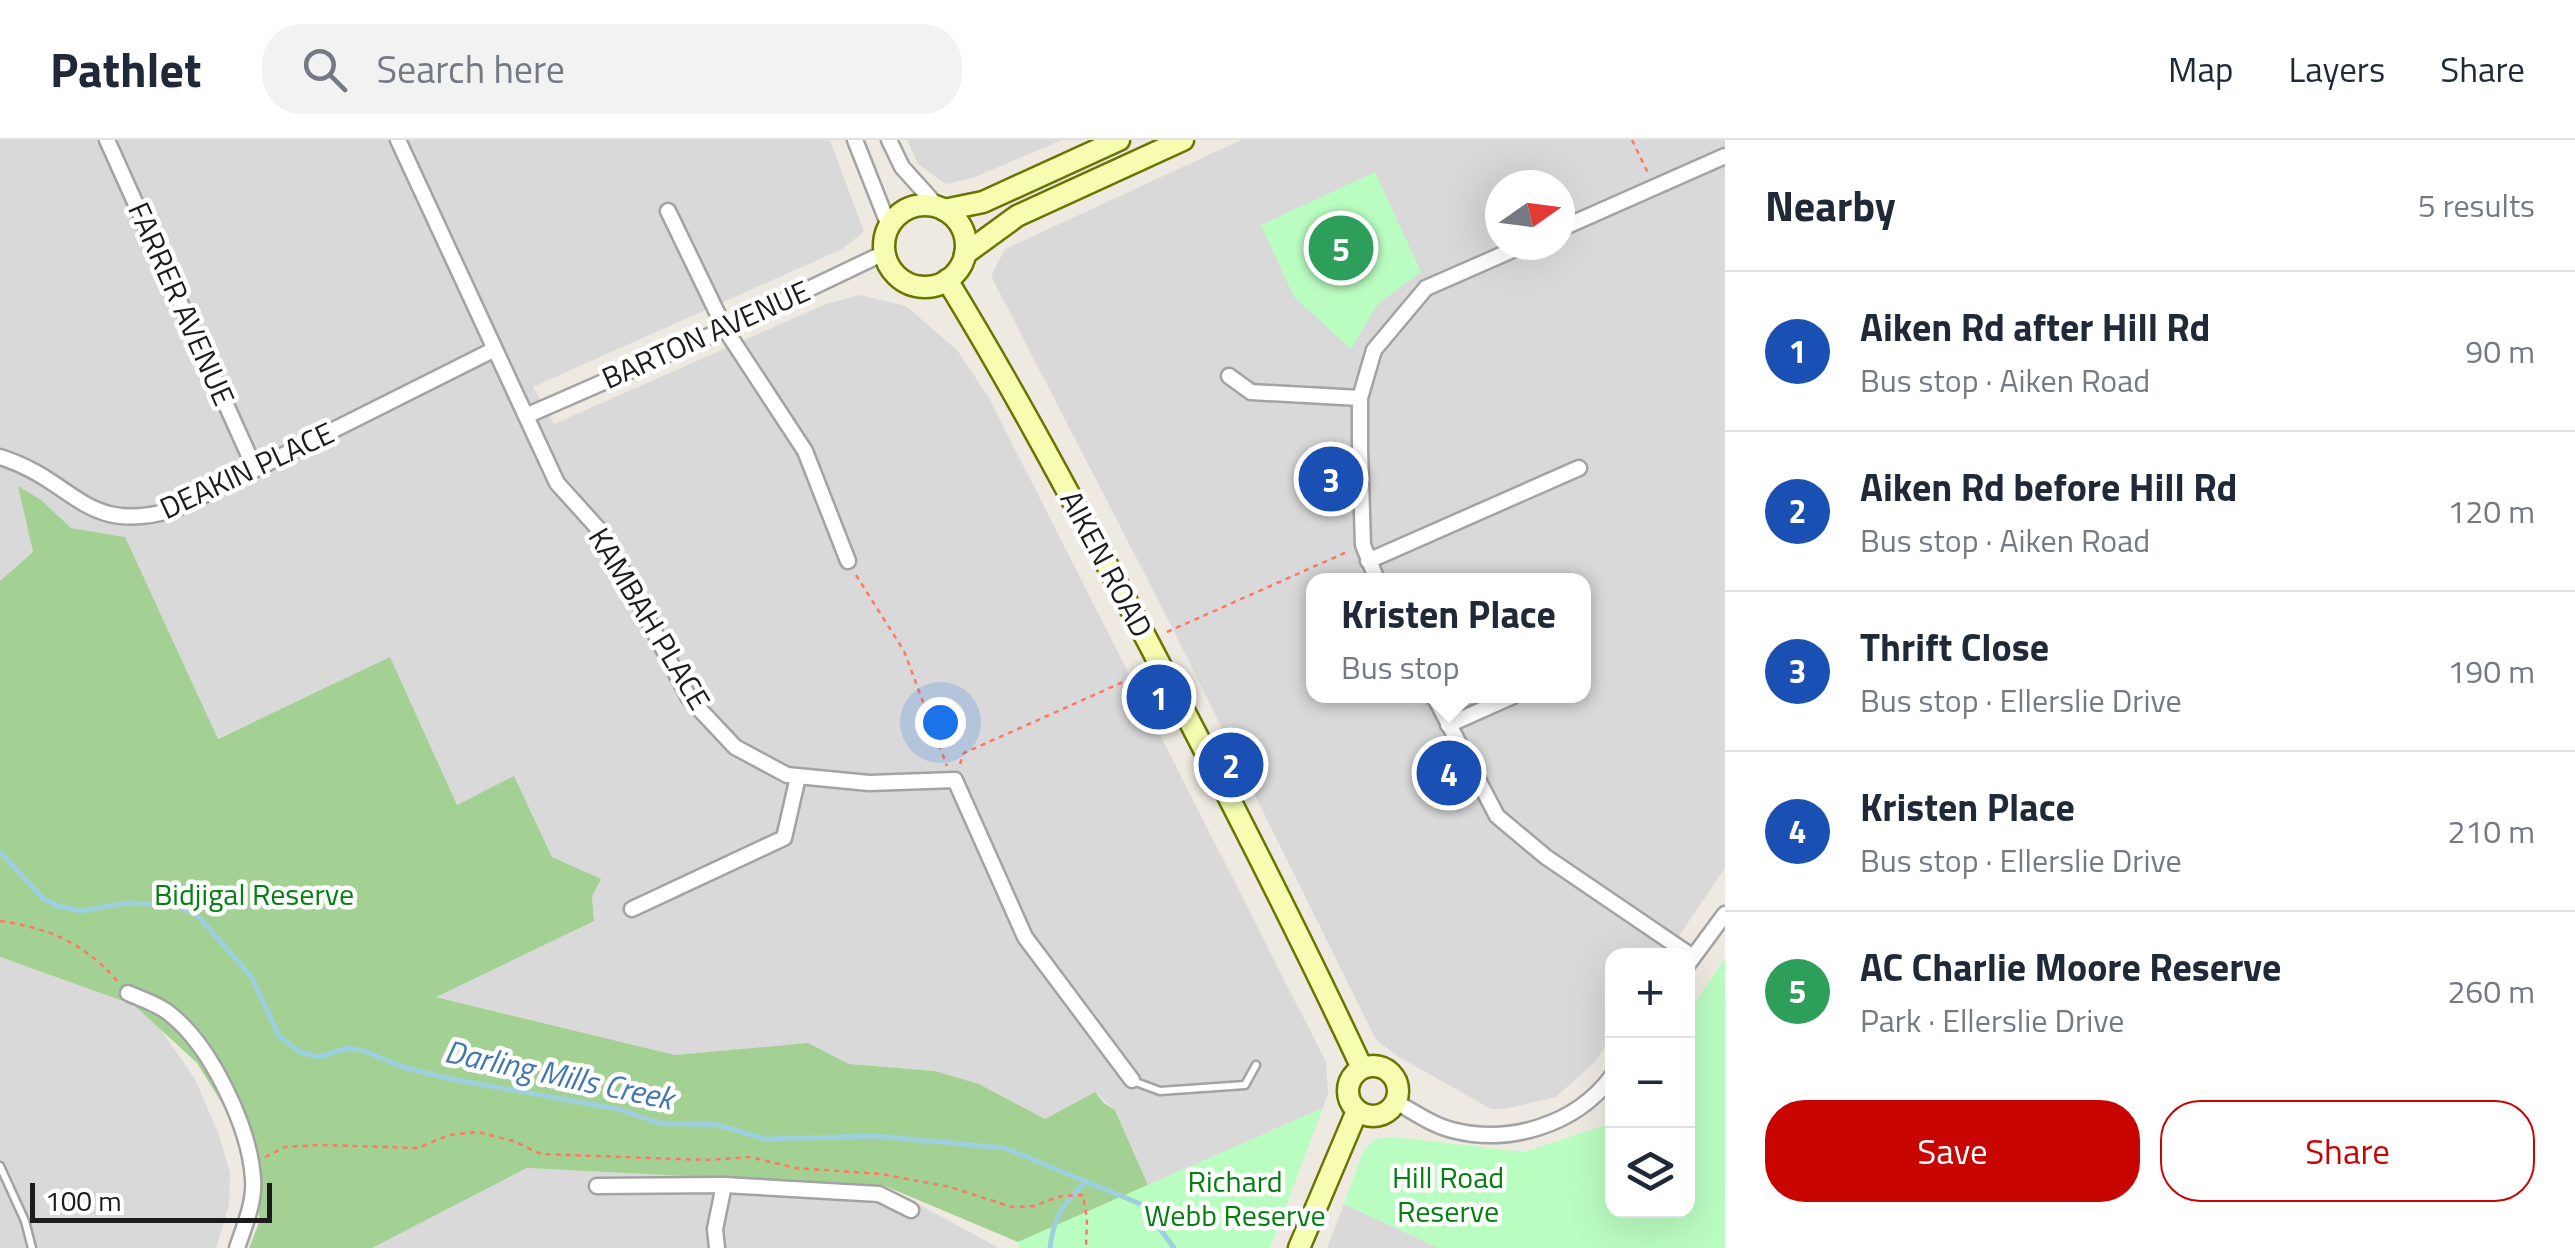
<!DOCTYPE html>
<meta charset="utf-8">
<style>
:root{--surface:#fff;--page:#f2f2f3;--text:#1f2937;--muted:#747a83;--line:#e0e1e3;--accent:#c80500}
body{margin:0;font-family:"Titillium Web",sans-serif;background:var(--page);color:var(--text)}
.controls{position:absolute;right:30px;bottom:30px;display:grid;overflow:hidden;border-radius:20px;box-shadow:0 10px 40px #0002}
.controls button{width:90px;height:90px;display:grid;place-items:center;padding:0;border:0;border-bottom:2px solid var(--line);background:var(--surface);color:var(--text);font:50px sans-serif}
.compass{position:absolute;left:1485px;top:30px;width:90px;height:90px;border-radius:50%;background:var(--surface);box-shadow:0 10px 40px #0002;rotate:76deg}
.scale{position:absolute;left:30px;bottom:25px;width:242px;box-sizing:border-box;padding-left:10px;border:5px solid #1c1c1c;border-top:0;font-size:28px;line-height:35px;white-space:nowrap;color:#1c1c1c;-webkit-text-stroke:8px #fff;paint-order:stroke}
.you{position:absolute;left:940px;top:582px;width:35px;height:35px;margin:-25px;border:8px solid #fff;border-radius:50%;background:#1a73e8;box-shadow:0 0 0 15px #1a73e833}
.badge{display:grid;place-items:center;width:65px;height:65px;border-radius:50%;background:var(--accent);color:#fff;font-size:32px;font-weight:700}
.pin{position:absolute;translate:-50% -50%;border:5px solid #fff;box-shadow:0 2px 10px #0006}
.popup{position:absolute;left:1306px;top:433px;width:285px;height:130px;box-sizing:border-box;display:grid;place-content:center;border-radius:20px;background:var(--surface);filter:drop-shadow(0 2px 8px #0005);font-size:32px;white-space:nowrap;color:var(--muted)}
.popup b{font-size:38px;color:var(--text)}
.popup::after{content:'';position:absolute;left:50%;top:100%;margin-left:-20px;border:20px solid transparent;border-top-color:var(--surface)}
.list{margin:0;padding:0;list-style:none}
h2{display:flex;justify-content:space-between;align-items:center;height:130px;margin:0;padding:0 40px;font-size:42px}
h2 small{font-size:32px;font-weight:400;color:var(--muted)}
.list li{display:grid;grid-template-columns:65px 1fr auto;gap:30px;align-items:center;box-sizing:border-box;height:160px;padding:0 40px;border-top:2px solid var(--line)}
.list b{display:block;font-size:38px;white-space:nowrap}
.list p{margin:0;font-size:32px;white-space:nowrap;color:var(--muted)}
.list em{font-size:32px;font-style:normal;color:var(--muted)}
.actions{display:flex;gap:20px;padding:30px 40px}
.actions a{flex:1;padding:22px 0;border:2px solid var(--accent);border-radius:40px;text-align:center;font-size:35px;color:var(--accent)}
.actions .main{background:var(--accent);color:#fff}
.icon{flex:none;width:55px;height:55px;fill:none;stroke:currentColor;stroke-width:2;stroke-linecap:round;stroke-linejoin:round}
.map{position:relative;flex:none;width:1725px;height:1108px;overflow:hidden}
header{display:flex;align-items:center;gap:60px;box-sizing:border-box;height:140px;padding:0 50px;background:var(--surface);border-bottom:2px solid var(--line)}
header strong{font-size:48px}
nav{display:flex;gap:55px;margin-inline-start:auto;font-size:35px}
.search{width:700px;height:90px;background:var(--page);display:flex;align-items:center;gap:25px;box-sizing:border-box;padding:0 35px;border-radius:40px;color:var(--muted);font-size:38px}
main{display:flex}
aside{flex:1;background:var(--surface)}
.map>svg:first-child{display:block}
.residential{fill:#dad9d9;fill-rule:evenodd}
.forest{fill:#a3d193}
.park{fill:#bafdc1}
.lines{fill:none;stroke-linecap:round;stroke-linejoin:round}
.stream{stroke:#9ecfdf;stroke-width:5}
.lane-casing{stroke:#a3a3a3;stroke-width:11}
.street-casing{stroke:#a3a3a3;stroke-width:19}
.secondary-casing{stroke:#677600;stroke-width:25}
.path{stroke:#ff7661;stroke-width:2.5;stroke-dasharray:5 5;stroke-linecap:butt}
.lane{stroke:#fff;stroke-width:6}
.street{stroke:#fff;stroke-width:14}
.secondary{stroke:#f7fdb0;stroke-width:20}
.labels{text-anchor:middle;stroke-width:9;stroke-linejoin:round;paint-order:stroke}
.street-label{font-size:30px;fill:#1c1c1c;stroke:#fff}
.park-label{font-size:30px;fill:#048012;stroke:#fff}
.water-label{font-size:32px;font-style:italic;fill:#4377b1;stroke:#fff}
</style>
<header>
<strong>Pathlet</strong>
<div class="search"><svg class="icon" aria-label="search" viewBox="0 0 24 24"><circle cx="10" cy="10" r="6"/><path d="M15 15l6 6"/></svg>Search here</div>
<nav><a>Map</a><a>Layers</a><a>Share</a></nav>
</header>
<main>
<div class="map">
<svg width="1725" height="1108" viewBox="0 0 1725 1108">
<rect width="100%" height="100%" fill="#eeeae1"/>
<g class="residential">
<path d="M0 0H830L864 92 842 109 533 247 554 284 826 164 860 155 906 166 957 210 989 258 1326 922 1328 954 1323 968 1148 1045 1115 970 1095 952 1045 979 979 944 935 931 849 924 808 904 675 915 434 856 594 781 592 756 552 717 514 637 457 666 390 518 217 599 124 397 71 388 19 347 33 412 0 441Z"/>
<path d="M907 0H1062L975 37 946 44 918 24Z"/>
<path d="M1241 0H1725V728L1666 815 1612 816V896L1594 923 1556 957 1504 969H1491L1399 917 1376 900 1170 483 991 136 1005 109ZM1500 45H1560V105H1500ZM1314 440H1584V556H1314Z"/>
<path d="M0 817 134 865 154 880 195 939 219 995 230 1033 229 1065 216 1108H0Z"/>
<path d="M527 1028 885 1046 999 1108H372Z"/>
<path d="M1344 1064 1439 1108H1327Z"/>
</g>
<path class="forest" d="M18 346 41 360 71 388 125 397 218 599 390 517 457 665 514 636 552 717 601 739 592 756 594 781 436 857 675 915 808 903 849 924 935 931 979 944 1045 979 1095 952 1104 963 1115 970 1148 1045 1018 1102 885 1046 527 1028 372 1108H249L260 1080 240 992 197 923 134 865 0 817V441L33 412Z"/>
<g class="park">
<path d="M1375 32 1421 132 1378 164 1351 209 1294 157 1261 85Z"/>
<path d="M1725 818V1108H1439L1344 1064 1363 1011 1374 999 1393 997 1524 1012 1612 983V1070H1688V873Z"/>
<path d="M1323 968 1270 1108H1019L1018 1102Z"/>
</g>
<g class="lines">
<g class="stream">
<path d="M0 712 43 758 58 766 81 771 126 763 174 765 197 775 251 836 279 896 300 912 319 917 347 908 362 910 403 927 446 938 618 969 659 983 718 985 765 999 876 996 1005 1008 1143 1065 1174 1108"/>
<path d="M1050 1108C1053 1079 1063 1063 1085 1043"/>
</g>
<g class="lane-casing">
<g id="lane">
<path d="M1133 941 1160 951 1245 945 1256 925"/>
<path d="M0 1026 25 1081 32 1108"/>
</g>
</g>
<g class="street-casing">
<g id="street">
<path d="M107 0 255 329"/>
<path d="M398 0 557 343 603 394 689 558 735 607 787 635 869 643 955 640 1025 797 1132 940"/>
<path d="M855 0 889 86"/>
<path d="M889 0 902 27 938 67"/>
<path d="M668 71 725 189 805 311 848 421"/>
<path d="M1560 89 1725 16"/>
<path d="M1229 236 1251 252 1360 258"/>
<path d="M528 275 725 189 884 113"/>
<path d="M0 317C77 341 84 397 176 369L493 210"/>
<path d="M1368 421 1579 328"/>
<path d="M1377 440 1363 405 1360 309V258L1374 210 1426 148 1524 105"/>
<path d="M1434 556 1497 676 1546 717 1693 817"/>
<path d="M1448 585 1513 556"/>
<path d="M632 769 784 698 798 637"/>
<path d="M1688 824 1725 774"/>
<path d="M128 853C141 859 159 864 170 874 211 906 250 988 253 1039 255 1062 244 1087 237 1108"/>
<path d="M1396 962C1414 972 1432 985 1452 990 1509 1005 1576 985 1612 936"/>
<path d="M597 1046 724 1045 879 1054 911 1070"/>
<path d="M717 1108 715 1089 724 1045"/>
</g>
</g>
<g class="secondary-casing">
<g id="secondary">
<circle cx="925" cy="106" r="41"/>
<path d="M944 70 983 62 1119 0"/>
<path d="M965 114 1017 76 1183 0"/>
<path d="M947 140C1015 251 1075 365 1136 479 1214 627 1291 776 1362 928"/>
<circle cx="1373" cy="951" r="25"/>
<path d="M1299 1108 1357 971"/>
</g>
</g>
<g class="path">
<path d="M1632 0 1649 35"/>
<path d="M856 435 904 511 947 626"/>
<path d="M1167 492 1349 411"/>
<path d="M960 624 964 613 1141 534"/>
<path d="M0 781C50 788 86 804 119 843"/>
<path d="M265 1017 285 1007 319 1005 418 1008 449 995 478 992 513 1001 541 1014 706 1020 750 1017 796 1028 881 1034 950 1047 1012 1067 1033 1066 1062 1056 1083 1055 1087 1079 1086 1108"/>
</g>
<use href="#lane" class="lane"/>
<use href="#street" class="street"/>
<use href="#secondary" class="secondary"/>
</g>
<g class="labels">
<g class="street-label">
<text transform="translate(181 164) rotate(66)" y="10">FARRER AVENUE</text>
<text transform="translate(706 195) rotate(-24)" y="10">BARTON AVENUE</text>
<text transform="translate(247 331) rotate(-25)" y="10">DEAKIN PLACE</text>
<text transform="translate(1106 424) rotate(62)" y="10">AIKEN ROAD</text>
<text transform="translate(649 479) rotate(59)" y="10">KAMBAH PLACE</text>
</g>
<g class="park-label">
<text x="254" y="765">Bidjigal Reserve</text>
<text x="1448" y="1048">Hill Road<tspan x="1448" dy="34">Reserve</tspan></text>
<text x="1235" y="1052">Richard<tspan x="1235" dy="34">Webb Reserve</tspan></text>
</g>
<g class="water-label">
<text transform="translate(559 935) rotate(12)" y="11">Darling Mills Creek</text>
</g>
</g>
</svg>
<div class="controls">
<button>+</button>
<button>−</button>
<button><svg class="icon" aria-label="layers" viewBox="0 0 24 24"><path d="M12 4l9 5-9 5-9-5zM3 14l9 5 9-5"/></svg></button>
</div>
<svg class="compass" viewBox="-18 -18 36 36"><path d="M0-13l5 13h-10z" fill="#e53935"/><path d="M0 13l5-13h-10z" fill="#747a83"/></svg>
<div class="scale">100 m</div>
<div class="you"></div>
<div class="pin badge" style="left:1159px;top:557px;background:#1a4fb4">1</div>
<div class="pin badge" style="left:1231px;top:625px;background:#1a4fb4">2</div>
<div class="pin badge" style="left:1331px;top:339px;background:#1a4fb4">3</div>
<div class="pin badge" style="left:1449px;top:633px;background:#1a4fb4">4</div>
<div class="popup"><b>Kristen Place</b>Bus stop</div>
<div class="pin badge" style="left:1341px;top:108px;background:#2e9e5b">5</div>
</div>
<aside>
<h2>Nearby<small>5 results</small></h2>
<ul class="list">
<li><span class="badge" style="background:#1a4fb4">1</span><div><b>Aiken Rd after Hill Rd</b><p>Bus stop · Aiken Road</p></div><em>90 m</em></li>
<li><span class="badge" style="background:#1a4fb4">2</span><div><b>Aiken Rd before Hill Rd</b><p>Bus stop · Aiken Road</p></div><em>120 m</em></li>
<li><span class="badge" style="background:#1a4fb4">3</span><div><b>Thrift Close</b><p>Bus stop · Ellerslie Drive</p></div><em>190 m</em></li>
<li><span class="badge" style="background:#1a4fb4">4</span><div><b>Kristen Place</b><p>Bus stop · Ellerslie Drive</p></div><em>210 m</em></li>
<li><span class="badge" style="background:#2e9e5b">5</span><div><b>AC Charlie Moore Reserve</b><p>Park · Ellerslie Drive</p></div><em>260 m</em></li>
</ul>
<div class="actions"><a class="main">Save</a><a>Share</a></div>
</aside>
</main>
